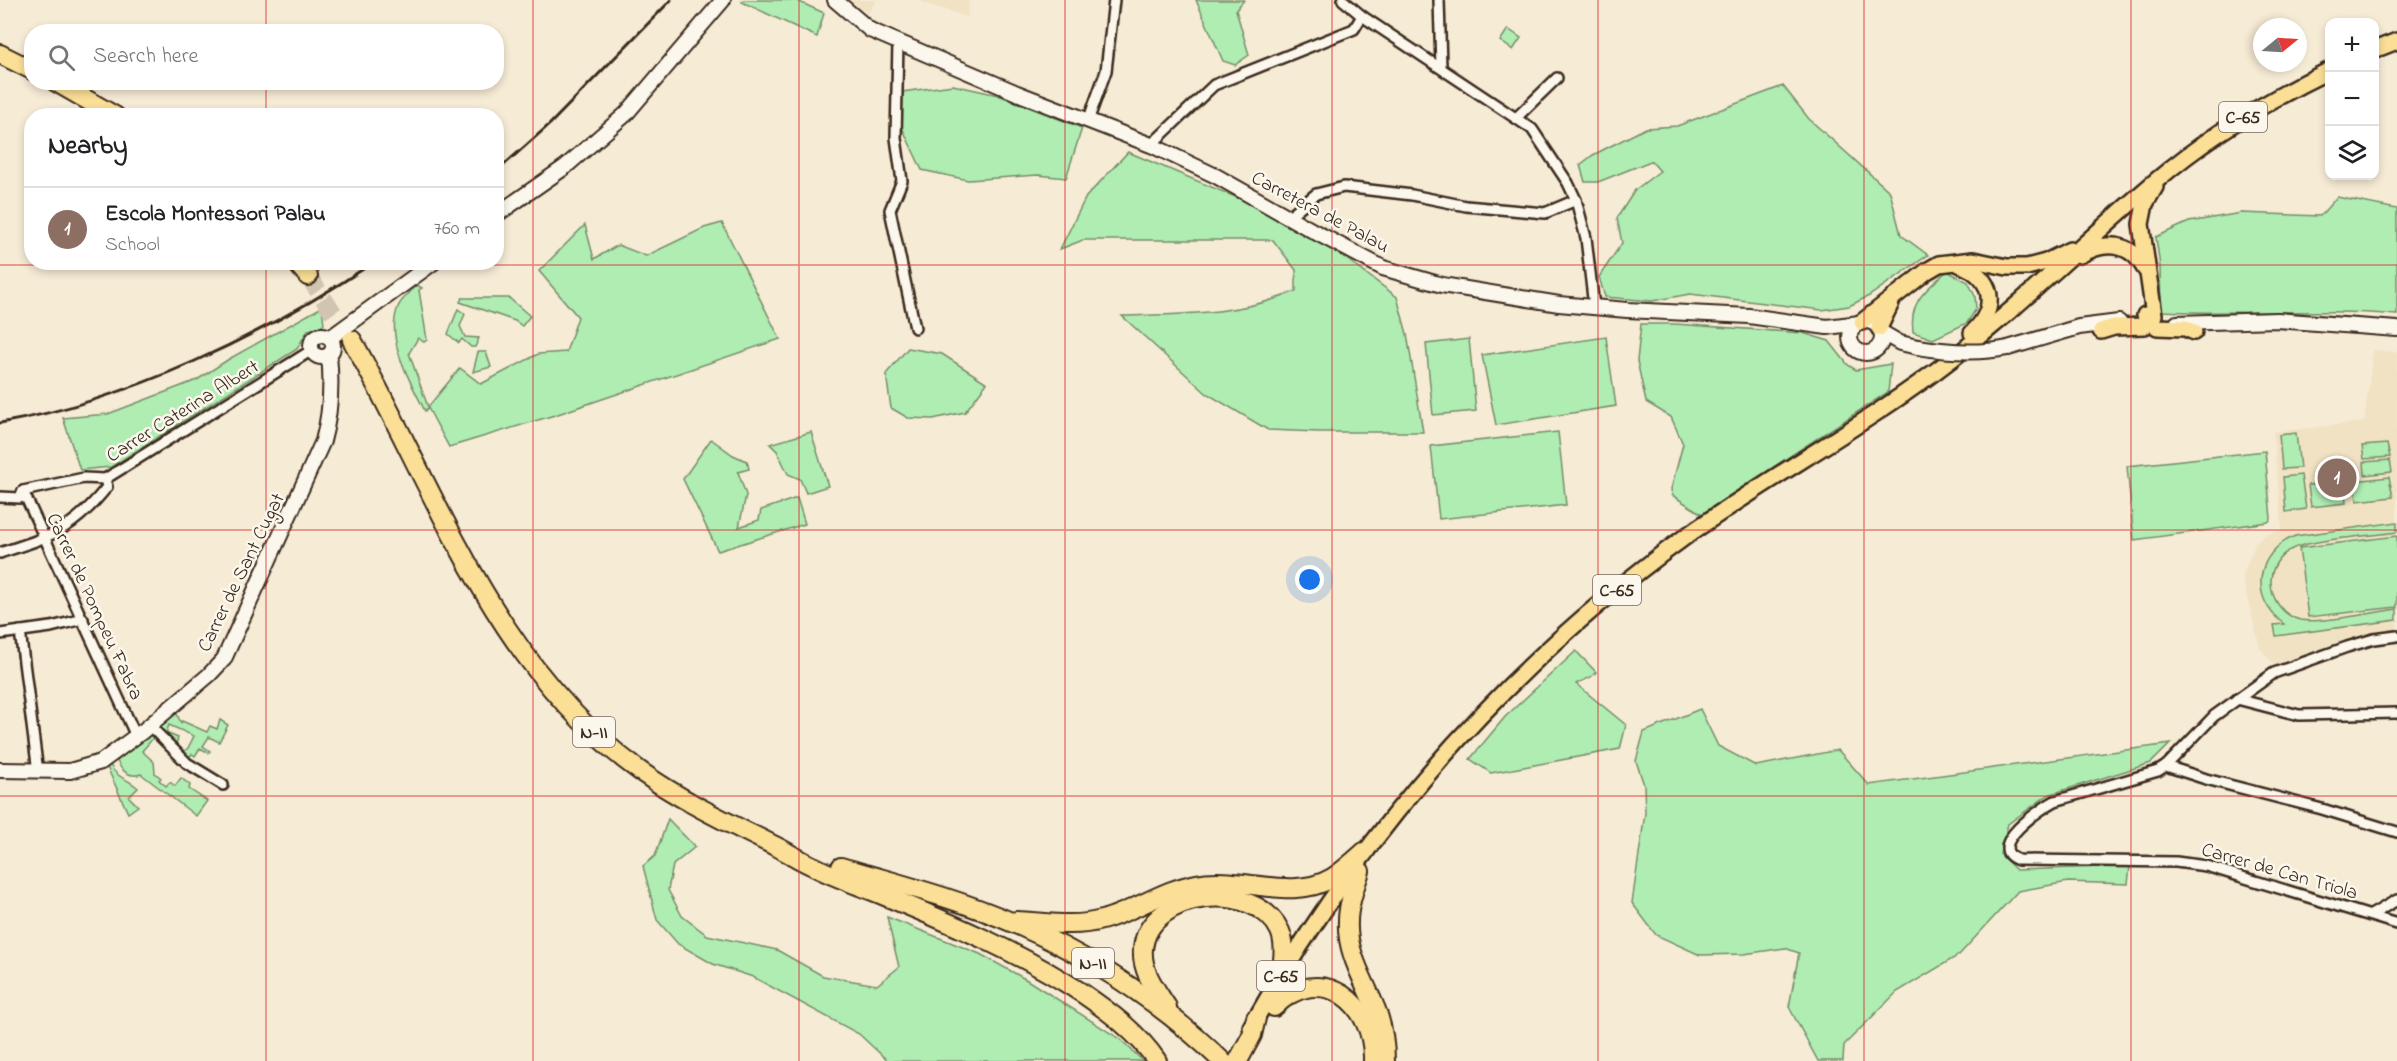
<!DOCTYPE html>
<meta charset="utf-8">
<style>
:root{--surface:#fff;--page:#f6f6f6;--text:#202124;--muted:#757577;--line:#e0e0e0;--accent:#d1495b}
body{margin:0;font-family:"Indie Flower",sans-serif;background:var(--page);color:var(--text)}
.controls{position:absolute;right:18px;top:18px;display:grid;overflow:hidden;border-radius:12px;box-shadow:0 3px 9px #0003}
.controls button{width:54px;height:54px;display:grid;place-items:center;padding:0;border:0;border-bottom:2px solid var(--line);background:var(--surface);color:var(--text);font:30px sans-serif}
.compass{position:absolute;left:2253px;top:18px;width:54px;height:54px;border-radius:50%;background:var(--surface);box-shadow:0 3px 9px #0003;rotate:72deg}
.you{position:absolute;left:1310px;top:580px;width:21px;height:21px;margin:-15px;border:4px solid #fff;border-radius:50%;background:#1a73e8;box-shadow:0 0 0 9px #1a73e833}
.badge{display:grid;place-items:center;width:39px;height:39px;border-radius:50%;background:var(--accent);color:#fff;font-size:20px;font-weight:700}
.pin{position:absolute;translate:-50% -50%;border:3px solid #fff;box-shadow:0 2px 6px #0006}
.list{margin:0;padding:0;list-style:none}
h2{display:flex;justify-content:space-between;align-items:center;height:78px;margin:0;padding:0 24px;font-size:26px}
h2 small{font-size:20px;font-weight:400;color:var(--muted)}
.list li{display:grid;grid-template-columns:39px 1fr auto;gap:18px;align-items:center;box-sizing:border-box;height:84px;padding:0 24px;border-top:2px solid var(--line)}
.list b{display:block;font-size:22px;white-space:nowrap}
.list p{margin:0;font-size:20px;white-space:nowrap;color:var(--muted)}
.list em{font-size:20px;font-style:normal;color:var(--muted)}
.icon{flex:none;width:33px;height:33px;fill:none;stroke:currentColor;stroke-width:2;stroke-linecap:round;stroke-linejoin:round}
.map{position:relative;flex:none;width:2397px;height:1061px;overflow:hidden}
.search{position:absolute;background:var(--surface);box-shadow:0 3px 9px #0003;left:24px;top:24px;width:480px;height:66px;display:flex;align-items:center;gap:15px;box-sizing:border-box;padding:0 21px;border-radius:24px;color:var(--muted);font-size:22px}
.panel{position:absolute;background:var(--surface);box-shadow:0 3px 9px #0003;left:24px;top:108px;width:480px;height:162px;border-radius:24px}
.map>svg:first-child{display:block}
.built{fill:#f2e2c4}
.green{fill:#afedb3;stroke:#758c68;stroke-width:1.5}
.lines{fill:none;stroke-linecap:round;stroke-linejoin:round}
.highway-tunnel{stroke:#d1c4b0;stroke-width:18;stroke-dasharray:18 9;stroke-linecap:butt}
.street-casing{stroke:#3b2a1e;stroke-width:14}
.secondary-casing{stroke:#3b2a1e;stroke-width:18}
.primary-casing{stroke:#3b2a1e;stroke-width:20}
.highway-casing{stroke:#3b2a1e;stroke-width:22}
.street{stroke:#fbf7ec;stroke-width:9}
.secondary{stroke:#fbf7ec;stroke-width:14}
.primary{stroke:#fbdf96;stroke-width:15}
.highway{stroke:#fbdf96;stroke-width:18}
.rail{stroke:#3b2a1e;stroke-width:3}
.secondary-bridge-casing{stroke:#3b2a1e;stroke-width:18;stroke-linecap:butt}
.secondary-bridge{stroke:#fbf7ec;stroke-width:14}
.grid{fill:none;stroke:#d62828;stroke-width:1.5;stroke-opacity:0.55}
.labels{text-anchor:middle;stroke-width:5;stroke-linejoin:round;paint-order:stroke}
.shield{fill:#fbf7ec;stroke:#75685c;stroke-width:1.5}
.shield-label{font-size:18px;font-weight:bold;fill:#3b2a1e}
.street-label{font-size:20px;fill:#3b2a1e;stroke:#fbf7ec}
</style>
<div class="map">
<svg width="2397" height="1061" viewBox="0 0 2397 1061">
<rect width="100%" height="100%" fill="#f6ebd5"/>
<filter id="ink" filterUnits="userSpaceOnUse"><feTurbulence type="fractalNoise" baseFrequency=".0167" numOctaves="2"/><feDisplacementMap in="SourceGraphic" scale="12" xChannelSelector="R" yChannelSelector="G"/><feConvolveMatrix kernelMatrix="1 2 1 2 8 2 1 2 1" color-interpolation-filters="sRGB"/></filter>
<g filter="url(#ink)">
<g class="built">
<path d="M850 0H877L867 14Z"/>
<path d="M918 0H969L967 17 921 2Z"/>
<path d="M2373 350 2397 352V629L2361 635 2274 665 2260 648 2243 581 2244 571 2256 543 2266 534 2282 530 2273 432 2364 422Z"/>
</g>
<g class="green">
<path d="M743 0H795L824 13 817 37 742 2Z"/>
<path d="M1196 0H1244L1236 10 1249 55 1235 65 1223 61Z"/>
<path d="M1508 29 1521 38 1513 50 1500 41Z"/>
<path d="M953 85 998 95 1082 128 1066 178 1038 175 968 180 922 170 898 119 902 92Z"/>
<path d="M1783 86 1809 119 1890 192 1901 235 1928 255 1869 296 1849 306 1822 310 1690 294 1652 301 1605 297 1599 277 1622 243 1617 218 1635 190 1660 171 1651 161 1598 182H1585L1580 165 1593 155 1646 128 1677 126Z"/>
<path d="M1128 152 1300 224 1397 297 1407 334 1423 432H1319L1268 430 1206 393 1122 316C1180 314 1242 315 1296 291V270L1273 240H1083L1060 249 1086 197Z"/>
<path d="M2337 197 2397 209V315C2319 308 2239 315 2161 311L2160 267 2156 237 2189 222 2241 213 2320 216Z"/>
<path d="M722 223 780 339 558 414 449 447 428 408 425 411C410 381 385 340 398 307 401 299 411 292 417 285L422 288 419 290 427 340 424 342 418 338 409 353 428 407 460 368 481 384 538 354 566 352 578 317 539 271 585 225 594 259 618 245 646 256 704 228Z"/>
<path d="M1947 271 1968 282 1975 296 1976 309 1967 323 1933 339 1913 332C1909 301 1925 291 1947 271Z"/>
<path d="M462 298H509L530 316 522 326 515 321 460 302Z"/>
<path d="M322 307 324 324 320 328 308 330 297 349 111 467 80 470 63 418 108 414 197 380 229 359Z"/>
<path d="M458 309 465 314 460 326 465 337 479 338 475 347H471L462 339 459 343 448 334Z"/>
<path d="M1641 324H1675L1803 333 1829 341 1848 365 1856 370 1891 364 1888 392 1702 514 1672 495 1671 489 1683 444 1671 417 1646 402 1637 361Z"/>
<path d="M1606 337 1616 406 1496 425 1482 355Z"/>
<path d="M1469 339 1476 411 1433 415 1426 344Z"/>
<path d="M908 348 942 354 987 383 965 412 933 419 908 418 891 408 886 374Z"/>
<path d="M478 352H486L491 367 473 372Z"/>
<path d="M811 432 828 486 806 493 800 479 788 474 777 451 770 444Z"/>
<path d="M1558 432 1566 505 1439 519 1431 446Z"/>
<path d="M2296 433 2300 468 2282 469 2279 435Z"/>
<path d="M711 439 733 455 747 461 749 469 738 472 746 495 739 527 759 520 761 510 797 498 805 524 718 551 683 479Z"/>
<path d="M2387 444 2390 457 2364 459 2362 446Z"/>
<path d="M2265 451 2271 519 2268 522 2134 540 2127 466Z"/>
<path d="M2390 460 2392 472 2365 475 2364 462Z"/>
<path d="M2301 475 2306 509 2286 512 2283 477Z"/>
<path d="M2389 477 2393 497 2357 501 2354 481Z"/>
<path d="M2344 482 2346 503 2311 507 2308 485Z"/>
<path d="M2397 522V532C2372 536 2311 539 2292 549 2279 555 2271 568 2271 582 2271 600 2284 616 2300 620 2319 624 2375 612 2397 609V620L2276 636 2274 625 2284 624C2248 598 2256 552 2295 536Z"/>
<path d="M2397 536V607L2308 617 2299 548Z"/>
<path d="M1576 651 1596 672 1591 677 1576 684 1626 725 1620 749 1491 773 1470 759 1505 717Z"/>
<path d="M1700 709 1718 746 1756 766 1838 750 1869 785 2170 744 2151 763 2048 795 2008 824 2000 854 2016 870 2130 866 2128 884 2068 882 2018 891 1959 955 1897 992 1844 1045 1843 1061H1818L1789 1007 1799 953 1785 948 1744 954 1700 955 1656 935 1632 903 1645 813 1644 785 1636 761 1644 732Z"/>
<path d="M176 712 181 723 182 721 207 732 210 726 217 729 220 720 228 725 219 742 209 737 203 746 210 751 209 753 200 748 195 756 192 754 188 758 182 753 188 748 194 736 169 725 166 733 178 738 175 747 156 728Z"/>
<path d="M150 733 154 737 142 751 154 762 155 773 161 778 159 780 166 786 170 782 175 786 181 778 190 785 189 789 207 801 196 816 141 774C130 778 121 771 117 761Z"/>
<path d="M110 765C117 779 128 778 138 788L129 797 138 806 128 813 107 767Z"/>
<path d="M668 819 695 847 673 865 668 890 682 916 707 935 777 950 823 976 877 985 899 967 887 917 980 954 1027 980 1120 1039 1143 1061H888L859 1034 753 977 713 964 678 944 657 920 643 866 655 856Z"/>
</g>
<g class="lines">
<path class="highway-tunnel" d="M308 276 352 340"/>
<g class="street-casing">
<g id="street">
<path d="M1343 0 1362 16 1532 129 1568 183 1576 200 1586 238 1594 307"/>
<path d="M1439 0 1441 67"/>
<path d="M898 42 896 138 902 181 890 210 915 328"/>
<path d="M1516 118 1557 78"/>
<path d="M1088 121 1106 71 1114 0"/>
<path d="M1151 145 1214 85 1354 29 1362 16"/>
<path d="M1288 217 1316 194 1344 187 1412 195 1466 206 1545 213 1576 200"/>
<path d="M23 491 136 736"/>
<path d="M0 497 20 498 23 491 84 478 105 479 312 350"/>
<path d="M0 553C51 536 72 531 107 487L105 479"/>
<path d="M20 631 38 772"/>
<path d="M0 634 51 627 83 619"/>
<path d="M2397 636 2374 639 2347 647 2274 673 2214 716 2166 766 2158 771 2055 801C2042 808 1983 847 2018 860L2176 862 2206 866 2397 924"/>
<path d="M2237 699 2299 715 2397 713"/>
<path d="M149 725 187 763 223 785"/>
<path d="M2166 766 2206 779 2322 809 2397 832"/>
<path d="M2371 915 2397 900"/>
</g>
</g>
<g class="secondary-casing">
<g id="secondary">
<path d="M835 0 870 30 1017 93 1151 145 1216 176 1315 232 1383 268 1442 285 1559 304 1627 310 1749 316 1827 327 1860 323"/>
<path d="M496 215 565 167 626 114 723 0"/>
<circle cx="1866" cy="337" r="16"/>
<path d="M2177 323 2277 320 2397 329"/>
<path d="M1881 332 1900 343 1918 347"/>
<circle cx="322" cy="346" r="11"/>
<path d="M330 338 434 262"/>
<path d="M2008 348 2079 327 2119 322"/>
<path d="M0 770 70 771 101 762 143 731 209 675 224 659 323 441C331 412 332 385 329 355"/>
</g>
</g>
<g class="primary-casing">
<g id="primary">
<path d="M2374 50 2397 41"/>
<path d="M2080 255C2105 240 2131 242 2145 269"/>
<path d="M1959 264C1994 277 1999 308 1972 333"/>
<path d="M2145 315 2157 327 2185 328 2194 332"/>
<path d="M1862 322 1927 271 1939 264 1973 260 2007 267H2027L2046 262 2070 250"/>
<path d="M1879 328 1891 303"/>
<path d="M2101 331 2114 327 2145 326 2151 322 2154 315 2141 224 2145 204 2155 187"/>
<path d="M1251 1027C1361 834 1505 667 1685 537 1772 475 1868 424 1953 358 2024 303 2088 238 2157 180 2210 135 2268 100 2330 70"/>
</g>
</g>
<g class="highway-casing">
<g id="highway">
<path d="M0 54 32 70"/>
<path d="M56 82 115 116"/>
<path d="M296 262 308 276"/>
<path d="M352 340C437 491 493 666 640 771 682 801 727 822 773 845 786 851 799 860 813 866 836 878 861 886 885 896 953 924 1021 953 1082 993 1110 1012 1138 1033 1157 1061"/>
<path d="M841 867C900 884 962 900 1018 925 1093 958 1163 1004 1222 1061"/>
<path d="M1360 871C1355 887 1348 904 1348 921 1346 955 1367 984 1378 1015 1383 1030 1385 1045 1385 1061"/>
<path d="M1016 921C1045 922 1073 928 1102 920 1135 911 1163 890 1196 884 1240 875 1291 902 1332 878 1343 871 1354 861 1364 852"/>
<path d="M1167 1007C1156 990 1141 971 1143 949 1148 890 1256 879 1280 931 1286 945 1283 961 1281 976"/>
<path d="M1274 1007C1321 960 1375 1003 1373 1061"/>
<path d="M1238 1061 1252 1035 1256 1018"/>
</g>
</g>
<use href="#street" class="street"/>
<use href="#secondary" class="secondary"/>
<use href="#primary" class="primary"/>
<use href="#highway" class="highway"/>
<g class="rail">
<path d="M496 172 550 124 671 0"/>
<path d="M0 423C128 401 266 334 374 262"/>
</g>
<g class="secondary-bridge-casing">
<path id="secondary-bridge" d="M1918 347C1948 352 1977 354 2008 348"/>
</g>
<use href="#secondary-bridge" class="secondary-bridge"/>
</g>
</g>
<path class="grid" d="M266 0V32M533 0V1061M799 0V1061M1065 0V1061M1332 0V1061M1598 0V1061M1864 0V1061M2131 0V1061M266 82V116M266 262V1061M0 265H2397M0 530H2397M0 796H2397"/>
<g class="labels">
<g class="shield">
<rect x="2219" y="102" width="48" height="30" rx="4.5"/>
<rect x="1593" y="575" width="48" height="30" rx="4.5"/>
<rect x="573" y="717" width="42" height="30" rx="4.5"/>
<rect x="1072" y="948" width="42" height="30" rx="4.5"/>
<rect x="1257" y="961" width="48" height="30" rx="4.5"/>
</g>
<g class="shield-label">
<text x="2243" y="123">C-65</text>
<text x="1617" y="596">C-65</text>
<text x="594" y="738">N-II</text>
<text x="1093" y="969">N-II</text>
<text x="1281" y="982">C-65</text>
</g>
<g class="street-label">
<text transform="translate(1321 211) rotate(28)" y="7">Carretera de Palau</text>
<text transform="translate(182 410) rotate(-32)" y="7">Carrer Caterina Albert</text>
<text transform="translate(240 572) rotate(-64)" y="7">Carrer de Sant Cugat</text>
<text transform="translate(96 606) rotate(65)" y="7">Carrer de Pompeu Fabra</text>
<text transform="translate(2280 870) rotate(16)" y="7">Carrer de Can Triola</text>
</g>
</g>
</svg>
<div class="controls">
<button>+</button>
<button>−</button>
<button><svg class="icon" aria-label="layers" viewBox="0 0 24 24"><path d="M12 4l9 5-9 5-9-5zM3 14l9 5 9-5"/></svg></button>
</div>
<svg class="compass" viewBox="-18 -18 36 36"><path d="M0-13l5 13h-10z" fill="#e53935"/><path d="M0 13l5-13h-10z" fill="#757577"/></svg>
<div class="you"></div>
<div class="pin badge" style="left:2337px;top:478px;background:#8d6e63">1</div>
<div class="search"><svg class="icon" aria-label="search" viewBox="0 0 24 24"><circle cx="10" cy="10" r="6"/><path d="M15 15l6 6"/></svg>Search here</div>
<section class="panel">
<h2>Nearby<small></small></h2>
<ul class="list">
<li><span class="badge" style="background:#8d6e63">1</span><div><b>Escola Montessori Palau</b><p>School</p></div><em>760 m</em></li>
</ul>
</section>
</div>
